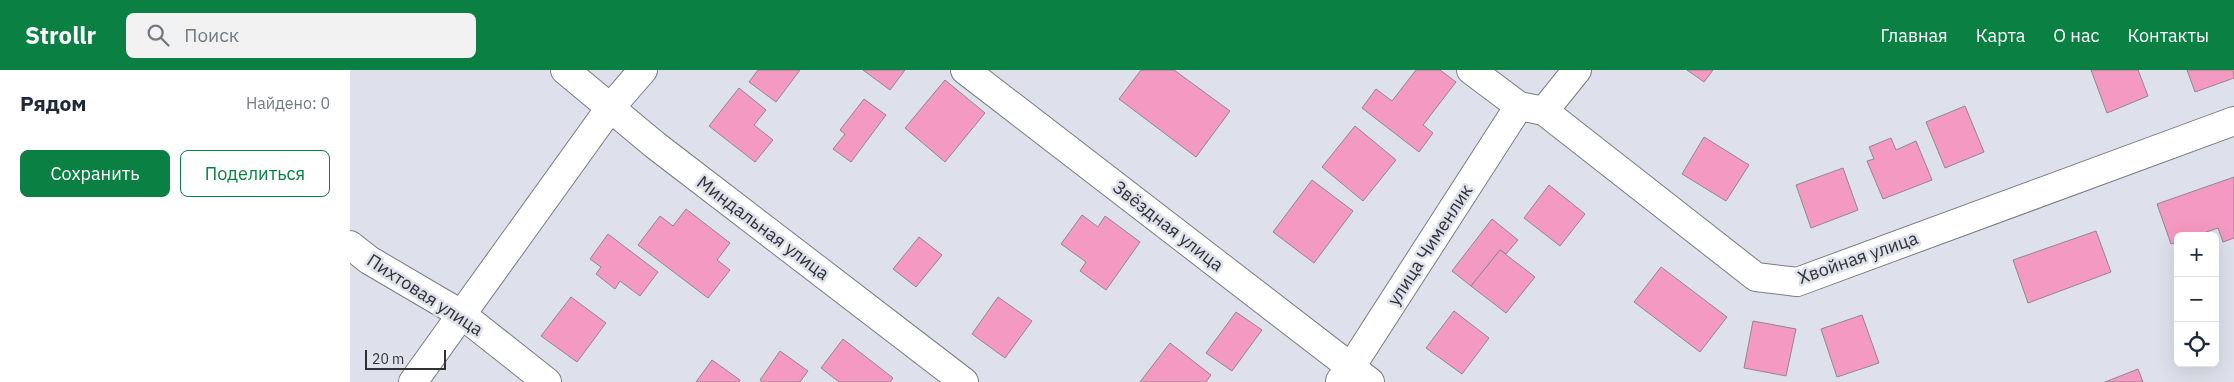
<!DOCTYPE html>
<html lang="ru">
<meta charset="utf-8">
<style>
:root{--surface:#fff;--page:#f2f2f3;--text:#1f2937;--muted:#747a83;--line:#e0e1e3;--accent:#0b8043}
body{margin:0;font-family:"IBM Plex Sans",sans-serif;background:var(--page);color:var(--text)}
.controls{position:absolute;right:15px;bottom:15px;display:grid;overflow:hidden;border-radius:8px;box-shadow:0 5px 20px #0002}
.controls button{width:45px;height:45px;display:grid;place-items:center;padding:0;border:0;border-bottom:1px solid var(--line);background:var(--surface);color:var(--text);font:25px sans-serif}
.scale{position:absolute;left:15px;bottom:12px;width:81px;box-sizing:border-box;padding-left:5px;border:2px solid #303135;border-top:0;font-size:14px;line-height:18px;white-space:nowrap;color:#303135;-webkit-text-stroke:4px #dee1eb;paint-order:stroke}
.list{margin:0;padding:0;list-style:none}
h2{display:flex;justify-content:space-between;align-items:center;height:65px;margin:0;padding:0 20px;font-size:21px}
h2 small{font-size:16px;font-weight:400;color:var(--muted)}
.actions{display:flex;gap:10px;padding:15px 20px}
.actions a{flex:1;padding:11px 0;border:1px solid var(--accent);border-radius:8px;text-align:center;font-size:18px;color:var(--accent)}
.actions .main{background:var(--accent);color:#fff}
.icon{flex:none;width:28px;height:28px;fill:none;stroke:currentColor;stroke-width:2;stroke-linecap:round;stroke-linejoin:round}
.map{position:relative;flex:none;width:1884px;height:312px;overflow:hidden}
header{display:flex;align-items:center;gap:30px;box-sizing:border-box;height:70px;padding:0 25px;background:var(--accent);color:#fff}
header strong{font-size:24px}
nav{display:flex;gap:28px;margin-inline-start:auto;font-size:18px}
.search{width:350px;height:45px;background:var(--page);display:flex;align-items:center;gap:12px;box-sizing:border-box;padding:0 18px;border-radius:8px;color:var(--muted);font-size:19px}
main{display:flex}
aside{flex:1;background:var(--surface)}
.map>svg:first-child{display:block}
.building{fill:#f499c1;stroke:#92878c}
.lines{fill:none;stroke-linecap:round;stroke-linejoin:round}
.minor-casing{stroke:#797c85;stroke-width:30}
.tertiary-casing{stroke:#797c85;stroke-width:30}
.minor{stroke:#fff;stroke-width:28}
.tertiary{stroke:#fff;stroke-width:28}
.labels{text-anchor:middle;stroke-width:5;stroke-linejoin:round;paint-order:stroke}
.street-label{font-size:18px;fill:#303135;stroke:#dee1eb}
</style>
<header>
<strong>Strollr</strong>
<div class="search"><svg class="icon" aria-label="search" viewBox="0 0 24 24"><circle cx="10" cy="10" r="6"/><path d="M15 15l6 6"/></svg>Поиск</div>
<nav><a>Главная</a><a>Карта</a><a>О нас</a><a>Контакты</a></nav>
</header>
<main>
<aside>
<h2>Рядом<small>Найдено: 0</small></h2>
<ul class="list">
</ul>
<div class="actions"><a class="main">Сохранить</a><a>Поделиться</a></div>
</aside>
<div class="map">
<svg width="1884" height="312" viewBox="0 0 1884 312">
<rect width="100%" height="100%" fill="#dee1eb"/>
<g class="building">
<path d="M408 0H450L426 32 399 12Z"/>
<path d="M513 0H555L540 20Z"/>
<path d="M791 0H824L880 41 846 87 769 29Z"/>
<path d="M1066 0H1090L1106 12 1073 55 1083 63 1069 82 1012 38 1026 19 1042 31Z"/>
<path d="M1337 0H1363L1354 12Z"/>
<path d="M1741 0H1788L1798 26 1757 43Z"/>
<path d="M1837 0H1883L1884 8 1845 22Z"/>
<path d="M595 10 635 43 595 92 555 58Z"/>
<path d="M389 18 416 40 404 55 423 70 405 92 359 56Z"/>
<path d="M514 29 536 45 501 92 483 79 495 64 490 60Z"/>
<path d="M1615 36 1634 82 1595 98 1576 52Z"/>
<path d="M1005 56 1046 90 1013 131 972 97Z"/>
<path d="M1354 67 1399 95 1376 131 1332 104Z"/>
<path d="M1541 68 1546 80 1566 71 1582 110 1533 129 1517 91 1524 89 1519 77Z"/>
<path d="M1493 98 1508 140 1461 158 1446 115Z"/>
<path d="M1884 107V168L1873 172 1868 158 1845 166H1828V172L1821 174 1807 134Z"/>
<path d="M962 110 1003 141 964 193 923 162Z"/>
<path d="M1199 115 1235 144 1210 176 1174 148Z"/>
<path d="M336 139 380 173 367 190 380 200 358 228 288 175 310 146 323 156Z"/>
<path d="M732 145 748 157 755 146 790 172 756 220 730 201 736 192 711 174Z"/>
<path d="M1142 149 1168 170 1156 184 1150 180 1121 216 1102 201Z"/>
<path d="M1746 161 1761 202 1678 233 1663 190Z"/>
<path d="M258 164 308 202 290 226 270 211 265 219 246 204 251 197 240 189Z"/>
<path d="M569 167 592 185 566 217 543 199Z"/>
<path d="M1150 180 1185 207 1156 243 1121 216Z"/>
<path d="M1311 197 1377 247 1350 282 1284 232Z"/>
<path d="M221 227 256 253 227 292 191 266Z"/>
<path d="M648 227 682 251 655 288 622 264Z"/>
<path d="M1104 241 1139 268 1112 304 1076 278Z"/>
<path d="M886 242 912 260 882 301 856 283Z"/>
<path d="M1512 245 1529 293 1487 307 1471 259Z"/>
<path d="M1403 251 1446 259 1436 306 1394 298Z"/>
<path d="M493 269 543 308 540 312H489L471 298Z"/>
<path d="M820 273 861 305 856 312H790Z"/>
<path d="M430 281 458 301 450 312H412L410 310Z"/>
<path d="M362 290 390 310 389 312H346Z"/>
<path d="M1788 299 1793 312H1755Z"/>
</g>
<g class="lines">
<g class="minor-casing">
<g id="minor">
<path d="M215 0 305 75 614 312"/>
<path d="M615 0 1020 312"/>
<path d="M1121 0 1169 36 1194 41 1406 207 1447 212 1884 51"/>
<path d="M1194 41 1227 0"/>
<path d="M0 175 19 190 111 244 197 312"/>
<path d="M990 311 1001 297 1169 36"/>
</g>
</g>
<g class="tertiary-casing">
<path id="tertiary" d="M63 312 260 38 293 0"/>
</g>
<use href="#minor" class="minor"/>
<use href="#tertiary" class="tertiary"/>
</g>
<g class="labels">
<g class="street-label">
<text transform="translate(818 156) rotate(38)" y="6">Звёздная улица</text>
<text transform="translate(413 158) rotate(37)" y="6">Миндальная улица</text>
<text transform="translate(1080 175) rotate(-57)" y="6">улица Чименлик</text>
<text transform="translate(1508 188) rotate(-19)" y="6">Хвойная улица</text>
<text transform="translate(75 225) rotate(33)" y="6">Пихтовая улица</text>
</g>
</g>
</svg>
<div class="controls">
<button>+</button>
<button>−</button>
<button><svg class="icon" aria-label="locate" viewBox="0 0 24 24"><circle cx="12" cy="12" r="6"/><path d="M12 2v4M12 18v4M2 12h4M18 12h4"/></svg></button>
</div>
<div class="scale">20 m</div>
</div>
</main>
